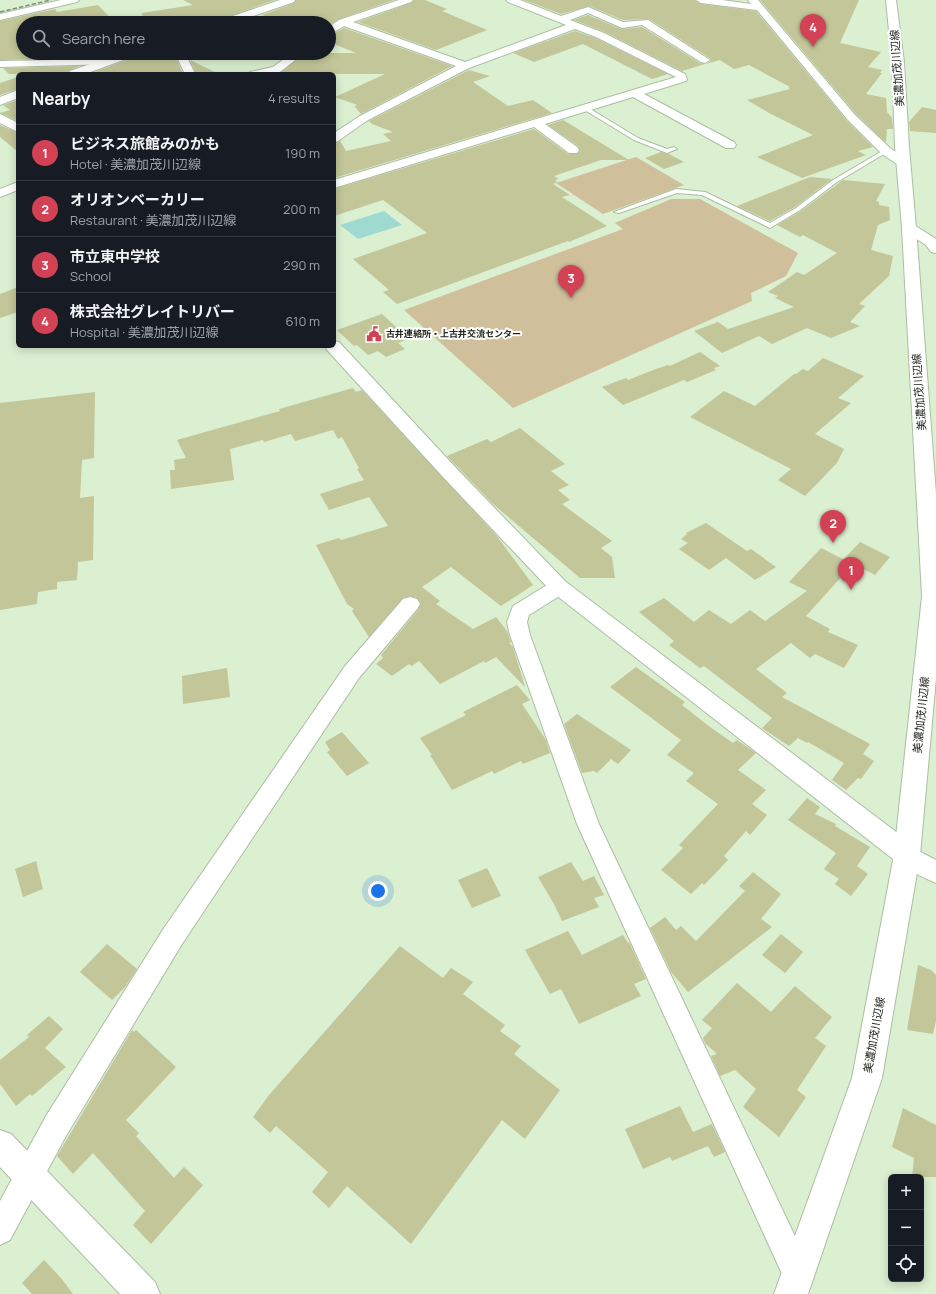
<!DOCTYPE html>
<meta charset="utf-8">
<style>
:root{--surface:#171b24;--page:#20242c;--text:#f1f3f6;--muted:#9ea1a6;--line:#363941;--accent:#d24154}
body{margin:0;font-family:Manrope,"Noto Sans JP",sans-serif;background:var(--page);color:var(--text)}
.controls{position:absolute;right:12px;bottom:12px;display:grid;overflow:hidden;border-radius:6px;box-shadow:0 2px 10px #0003}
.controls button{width:36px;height:36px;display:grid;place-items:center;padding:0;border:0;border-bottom:1px solid var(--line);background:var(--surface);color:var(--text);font:20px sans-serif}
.you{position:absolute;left:378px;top:891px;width:14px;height:14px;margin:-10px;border:3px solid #fff;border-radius:50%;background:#1a73e8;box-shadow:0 0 0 6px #1a73e833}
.badge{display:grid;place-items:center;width:26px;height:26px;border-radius:50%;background:var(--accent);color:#fff;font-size:13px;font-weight:700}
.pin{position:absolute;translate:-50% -33px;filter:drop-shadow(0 1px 2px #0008)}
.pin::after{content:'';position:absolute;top:21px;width:14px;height:12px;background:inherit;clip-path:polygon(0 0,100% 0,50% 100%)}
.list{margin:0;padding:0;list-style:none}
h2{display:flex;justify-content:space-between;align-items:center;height:52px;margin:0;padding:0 16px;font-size:17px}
h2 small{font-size:13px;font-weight:400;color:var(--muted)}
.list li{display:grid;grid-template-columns:26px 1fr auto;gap:12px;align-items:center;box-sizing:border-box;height:56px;padding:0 16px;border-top:1px solid var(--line)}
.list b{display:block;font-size:15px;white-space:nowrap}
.list p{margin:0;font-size:13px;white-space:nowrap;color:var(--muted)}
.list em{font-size:13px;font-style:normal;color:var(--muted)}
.icon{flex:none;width:22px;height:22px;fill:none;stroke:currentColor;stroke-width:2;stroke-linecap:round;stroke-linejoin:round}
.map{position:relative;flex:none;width:936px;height:1294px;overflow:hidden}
.search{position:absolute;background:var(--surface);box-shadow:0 2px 10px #0003;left:16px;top:16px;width:320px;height:44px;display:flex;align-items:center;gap:10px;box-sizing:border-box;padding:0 14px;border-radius:22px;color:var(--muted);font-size:15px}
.panel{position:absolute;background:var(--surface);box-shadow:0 2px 10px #0003;left:16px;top:72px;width:320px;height:276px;border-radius:6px}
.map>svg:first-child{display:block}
.green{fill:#cfbf9a}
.water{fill:#9fdad0}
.building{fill:#c2c698}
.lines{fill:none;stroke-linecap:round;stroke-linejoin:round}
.service-casing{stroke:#abbea2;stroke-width:2}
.minor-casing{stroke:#abbea2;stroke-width:2}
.tertiary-casing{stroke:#abbea2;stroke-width:2}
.secondary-casing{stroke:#abbea2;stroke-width:2}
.service{fill:#fff;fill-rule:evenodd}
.minor{fill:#fff;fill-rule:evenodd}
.tertiary{fill:#fff;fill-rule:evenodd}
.secondary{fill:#fff;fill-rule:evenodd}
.rail{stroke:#818f7a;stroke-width:1.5;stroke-dasharray:4.5 2;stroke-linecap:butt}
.labels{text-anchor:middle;stroke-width:4;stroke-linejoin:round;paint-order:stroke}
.far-poi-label{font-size:9px;font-weight:bold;fill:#21281e;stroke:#fff;text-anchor:start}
.street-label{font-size:11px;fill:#21281e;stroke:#fff}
</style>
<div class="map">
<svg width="936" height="1294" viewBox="0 0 936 1294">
<rect width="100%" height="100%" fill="#dbefd1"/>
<g class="green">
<path d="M636 157 684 185 603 214 556 183Z"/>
<path d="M671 199H700L798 253 786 276 751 293 752 301 513 408 404 310 623 229 615 223Z"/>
</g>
<path class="water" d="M384 211 402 225 358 239 340 225Z"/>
<g class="building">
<path d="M183 0H275L218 20 214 23H143L142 13 193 5Z"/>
<path d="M296 0H394L339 19 329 25V23H284L262 15 294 3Z"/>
<path d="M414 0H425L447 9 442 11 487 30 436 50 358 22 411 3Z"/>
<path d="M524 0H695L701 4 756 11 846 120 873 147 858 151 866 155 802 178 757 157 813 135 769 113 747 100 790 89 788 88 790 87 749 65 734 69 720 60 706 64 711 61V59L649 19 623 20 589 6 561 14Z"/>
<path d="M760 0H859L840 43 881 52 868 67 882 70 880 73H882L866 94 886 98 887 112 892 118 893 129H887L886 143 856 114Z"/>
<path d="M98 5 115 23H23V53H117L104 58 0 60V21L55 9 57 12Z"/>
<path d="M588 15 621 29 642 27 700 63 705 64 682 71 605 32 574 20Z"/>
<path d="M344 28 452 66 361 114 356 108H357L354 107 357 105 335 97 385 74H278L305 53H356L329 42V36Z"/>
<path d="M575 31 595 38 668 74 652 79 583 44 534 62 513 53Z"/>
<path d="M140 53H174L183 74H89L138 56Z"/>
<path d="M190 60 219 74H196Z"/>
<path d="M79 66 70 70 67 74H9L3 68Z"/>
<path d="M469 70 490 76 473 82 508 106 533 100 552 113 334 178V143L340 141 346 151 391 141 383 134 393 132 372 124 369 121Z"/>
<path d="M18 77V89L0 95V83Z"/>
<path d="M18 100V121L0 113 10 110 3 105Z"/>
<path d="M922 107 936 110V133L910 131 909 122Z"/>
<path d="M563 120 629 160H601L554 176 559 179 555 180 557 182 553 184 570 195 562 197 607 226 569 242 568 241 397 304 383 292 389 290 353 259 427 233 383 200 334 216V189L534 129 568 154H577L580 151 578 146 548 125Z"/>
<path d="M0 125 18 133V152L0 137Z"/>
<path d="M661 152 669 154 684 162 664 169 645 158Z"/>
<path d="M810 177 832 179 795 207 770 221 737 206Z"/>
<path d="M843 180 885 184 876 201 879 202V205L889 207 890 220 878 225 871 250 893 256 889 276 859 304 865 306 850 322 860 326 831 338 807 328 772 344 759 336 722 353 694 331 718 322 728 329 794 307 775 298 778 296 768 292 797 272 804 275 837 253 803 235 800 237 777 225 801 211Z"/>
<path d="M18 287V312L0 318V294Z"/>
<path d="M382 314 409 339 398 343 405 349 386 357 378 351 368 355 357 345 354 346 337 330Z"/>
<path d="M700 352 720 366 714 368 716 370 687 382 684 380 623 405 602 387 626 378 628 380 656 369 668 365 670 366Z"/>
<path d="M823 358 864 376 838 398 851 403 815 434 844 449 837 463 805 496 778 480 791 469 690 417 724 391 755 406 794 374H796L803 369 808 371Z"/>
<path d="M353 388 356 392 362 390 496 535 533 585 501 606 451 567 422 587 440 601 436 604 473 629 496 617 507 631 511 642 509 643 513 647 525 687 496 657 485 663 484 661 440 684 419 661 412 666 409 664 392 676 376 664 383 658 381 655 418 610 421 603 417 598 410 596 403 598 369 637 352 611 354 609 347 604 316 545 339 538 341 540 388 526 369 497 329 510 320 494 364 480 357 469 359 468 342 437 338 439 333 430 295 441 291 434 264 442 263 440 230 449 234 480 171 489 170 470H175L174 460 186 458 177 440 280 411 279 409Z"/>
<path d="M95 392 94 458 82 460 80 498 94 496 93 560 78 562 77 580 57 582V589L38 592 37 604 0 610V403Z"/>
<path d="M520 428 565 464 551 471 569 485 558 490 570 500 562 504 612 541 601 548 612 557 615 578H580L493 504 447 456 487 439 491 442Z"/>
<path d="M706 523 747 551 751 549 776 567 755 580 726 558 709 570 679 549 688 543 681 539 687 534 686 533Z"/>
<path d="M860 542 890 557 875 575 844 559Z"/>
<path d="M821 548 853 564 806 616 830 629 828 632 858 645 844 668 815 654 810 658 791 643 756 669 787 693 782 697 870 744 863 754 874 761 861 779 858 778 846 790 832 780 844 763 808 742 807 743 798 738 789 746 762 728 772 718 704 666 700 668 669 645 674 641 639 612 664 598 694 622 709 610 731 624 750 610 765 621 807 591 789 582Z"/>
<path d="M636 667 685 702 682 705 710 727 733 743 737 740 756 753 738 770 766 790 752 804 767 815 750 835 746 831 724 856 728 860 704 885 702 883 691 894 661 870 683 848 679 845 718 804 686 781 694 773 667 755 681 740 610 687Z"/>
<path d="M227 668 230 697 183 704 182 676Z"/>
<path d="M517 685 530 700 522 704 546 740 550 753 523 764 521 761 494 774 492 771 452 790 430 755H432L420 738 466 715 463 712Z"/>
<path d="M577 714 631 750 618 764 611 759 597 773 594 771 582 773 564 724Z"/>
<path d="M342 732 369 763 347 776 327 752 330 750 325 742Z"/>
<path d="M807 798 820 807 815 814 836 824 835 826 870 847 857 866 868 874 851 896 835 884 839 879 824 869 836 853 788 820Z"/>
<path d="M36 861 43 889 23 897 15 869Z"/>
<path d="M571 862 583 881 594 876 604 895 594 898 599 907 562 921 554 904 538 877Z"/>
<path d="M487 868 501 896 472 908 458 880Z"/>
<path d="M753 872 781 894 761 919 772 927 688 992 671 972 650 928 665 917 676 930 681 926 696 941 745 891 739 886Z"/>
<path d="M568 931 582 955 623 935 628 943 629 942 646 979 634 984 641 996 579 1024 561 989 550 994 525 950Z"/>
<path d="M781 934 803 952 785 973 762 955Z"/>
<path d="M107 944 137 969 125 987 112 1000 80 972Z"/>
<path d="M400 946 443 978 451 968 473 982 463 994 505 1025 500 1031 521 1046 514 1054 560 1090 525 1139 502 1120 411 1244 347 1186 329 1208 312 1192 328 1172 276 1126 270 1133 253 1117 269 1095Z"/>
<path d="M918 965 931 970 936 975V1021L933 1034 907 1030Z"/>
<path d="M737 983 771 1012 795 986 832 1017 815 1038 826 1046 797 1090 806 1097 779 1137 743 1107 756 1089 735 1070 720 1076 711 1056 717 1054 705 1043 703 1038 712 1028 702 1020Z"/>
<path d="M49 1016 63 1029 45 1048 66 1067 32 1096 30 1094 16 1106 0 1084V1060L29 1037 27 1035Z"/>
<path d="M132 1030 134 1032 136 1030 176 1067 126 1120 139 1133 136 1136 174 1178 184 1167 203 1185 151 1244 133 1225 145 1211 93 1153 73 1174 57 1156Z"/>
<path d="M680 1106 693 1132 712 1124 725 1152 714 1157 708 1146 672 1161 670 1157 643 1169 625 1129Z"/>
<path d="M903 1108 936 1125V1177H912L914 1158 892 1147Z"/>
<path d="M44 1260 61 1278 73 1294H32L22 1283Z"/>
</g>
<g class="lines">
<g class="service-casing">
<g id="service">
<path d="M583 107H587L638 138 667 149 674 147 677 149 667 153 634 140 583 109Z"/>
<path d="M884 150 889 151 837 182 800 210 770 228 702 195 677 193 619 213 614 212 676 189 705 192 770 223 796 208 833 180Z"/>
</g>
</g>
<g class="minor-casing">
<g id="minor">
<path d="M61 0H79L77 2 0 20V14Z"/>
<path d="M399 0H413L411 2 353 22 465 62 566 25 508 2 506 0H520L561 16 588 7 623 22 648 20 710 60 705 63 701 62 642 25 622 28 588 13 570 20 604 33 685 74 687 79 686 81 644 94 734 142 736 145 734 148H726L633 97 545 124 577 147 579 150 577 153H569L534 127 334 188V180L676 77 596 37 575 29 469 68 368 120 338 141 334 142V133L360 116 456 66 344 26 329 35V27L339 20Z"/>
<path d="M696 0H722L751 4 748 0H758L855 115 890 148 908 160 910 163 908 166H900L882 154 847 119 757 10 701 3Z"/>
<path d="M175 53H185L195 74H185Z"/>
<path d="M292 53H304L280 72 272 74H249L250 72 273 67Z"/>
<path d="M108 59 112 60 113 62 112 64 0 67V61Z"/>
<path d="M18 182V190L0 197V189Z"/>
<path d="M909 224 914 225 936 239V253L931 252 926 245 904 231 902 228 904 225Z"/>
<path d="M559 580 566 582 569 587 566 592 529 615 527 622 530 635 599 824 813 1274 809 1285 798 1289 787 1285 577 824 510 635 507 622 513 606 552 582Z"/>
<path d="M410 597 417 599 420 604 417 609 359 678 182 944 66 1136 10 1240 0 1245V1201L46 1116 164 928 345 666 403 599Z"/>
<path d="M907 845 936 860V883C922 877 902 868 895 855L899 848Z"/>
</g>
</g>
<g class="tertiary-casing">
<g id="tertiary">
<path d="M280 0H295L294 2 233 23H216L218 21Z"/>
<path d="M122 53H139L137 55 85 74H68L70 71Z"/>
<path d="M18 90V98L0 105V97Z"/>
<path d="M0 114 18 123V132L0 123Z"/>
<path d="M334 341 339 342 457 469 566 582 916 847 920 855 916 863 907 866 898 863 552 592 443 477 327 350 325 346H334Z"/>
<path d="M0 1130 11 1134 155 1282 160 1294H120L0 1167Z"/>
</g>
</g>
<g class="secondary-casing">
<path id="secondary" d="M886 0H896L904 62 909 147 916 228 936 494V678L920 855 882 1078 808 1294H774L852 1078 894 855 922 596 902 228 895 147 892 62Z"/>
</g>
<use href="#service" class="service"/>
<use href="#minor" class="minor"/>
<use href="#tertiary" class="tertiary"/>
<use href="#secondary" class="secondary"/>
<path class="rail" d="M0 12 51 0"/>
</g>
<defs>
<g id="civic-bare" transform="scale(1.2)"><path d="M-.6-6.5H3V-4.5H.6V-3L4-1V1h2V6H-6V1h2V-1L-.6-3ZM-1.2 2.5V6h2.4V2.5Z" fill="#d24154" stroke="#fff" stroke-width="2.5" paint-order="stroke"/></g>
</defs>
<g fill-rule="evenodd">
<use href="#civic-bare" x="374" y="334"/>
</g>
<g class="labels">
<g class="far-poi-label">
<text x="386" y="337">古井連絡所・上古井交流センター</text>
</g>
<g class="street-label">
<text transform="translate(897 68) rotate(-94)" y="4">美濃加茂川辺線</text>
<text transform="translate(919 392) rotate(-94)" y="4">美濃加茂川辺線</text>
<text transform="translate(921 715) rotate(-84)" y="4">美濃加茂川辺線</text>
<text transform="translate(874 1035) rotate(-80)" y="4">美濃加茂川辺線</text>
</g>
</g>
</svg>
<div class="controls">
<button>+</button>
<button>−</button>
<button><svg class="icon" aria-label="locate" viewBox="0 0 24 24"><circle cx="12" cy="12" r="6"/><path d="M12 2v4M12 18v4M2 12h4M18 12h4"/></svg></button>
</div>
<div class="you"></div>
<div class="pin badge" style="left:851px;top:590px">1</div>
<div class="pin badge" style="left:833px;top:543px">2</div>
<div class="pin badge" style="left:571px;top:298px">3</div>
<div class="pin badge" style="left:813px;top:47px">4</div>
<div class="search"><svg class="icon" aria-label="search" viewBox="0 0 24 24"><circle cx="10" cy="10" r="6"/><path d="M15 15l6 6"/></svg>Search here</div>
<section class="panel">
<h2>Nearby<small>4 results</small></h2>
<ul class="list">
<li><span class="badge">1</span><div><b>ビジネス旅館みのかも</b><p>Hotel · 美濃加茂川辺線</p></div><em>190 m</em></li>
<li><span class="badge">2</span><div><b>オリオンベーカリー</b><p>Restaurant · 美濃加茂川辺線</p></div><em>200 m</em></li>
<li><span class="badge">3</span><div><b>市立東中学校</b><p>School</p></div><em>290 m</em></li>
<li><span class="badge">4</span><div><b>株式会社グレイトリバー</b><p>Hospital · 美濃加茂川辺線</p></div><em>610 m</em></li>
</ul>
</section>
</div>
